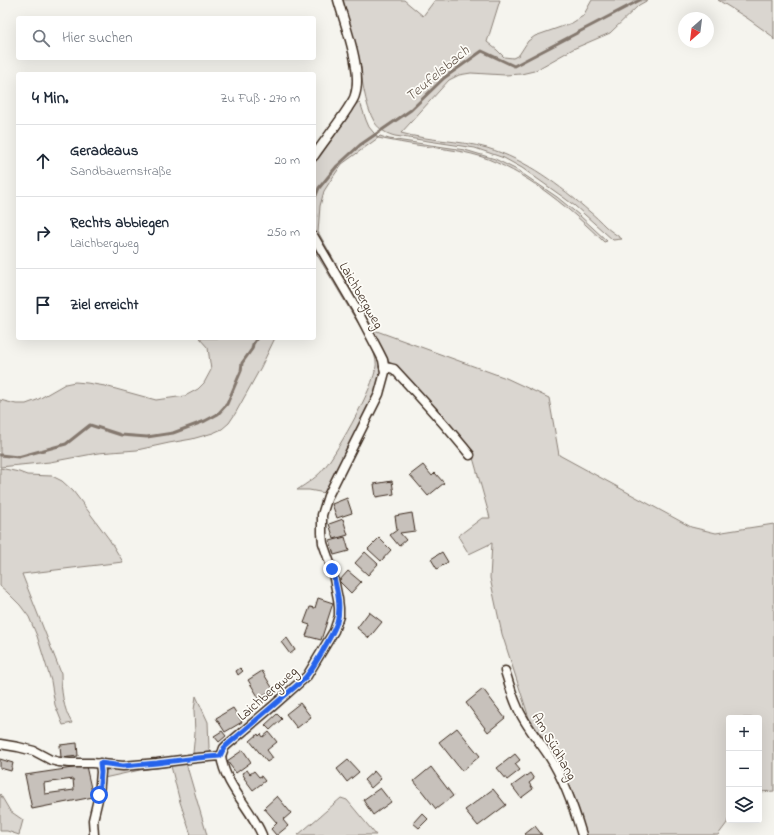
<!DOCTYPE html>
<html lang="de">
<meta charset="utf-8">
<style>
:root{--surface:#fff;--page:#f6f6f7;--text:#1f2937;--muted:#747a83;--line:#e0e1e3}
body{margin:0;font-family:"Indie Flower",sans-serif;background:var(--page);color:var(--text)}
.controls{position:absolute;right:12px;bottom:12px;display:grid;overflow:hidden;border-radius:4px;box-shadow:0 4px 16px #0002}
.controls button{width:36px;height:36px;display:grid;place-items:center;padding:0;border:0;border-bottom:1px solid var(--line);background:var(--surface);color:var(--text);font:20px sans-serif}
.compass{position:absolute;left:678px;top:12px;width:36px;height:36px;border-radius:50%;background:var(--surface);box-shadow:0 4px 16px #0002;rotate:208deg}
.stop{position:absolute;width:12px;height:12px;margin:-9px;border:3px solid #2563eb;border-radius:50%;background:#fff}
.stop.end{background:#2563eb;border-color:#fff;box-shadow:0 1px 4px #0008}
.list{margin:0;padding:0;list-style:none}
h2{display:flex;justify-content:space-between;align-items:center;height:52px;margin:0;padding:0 16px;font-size:17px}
h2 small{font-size:13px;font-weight:400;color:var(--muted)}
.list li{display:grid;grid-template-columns:26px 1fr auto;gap:12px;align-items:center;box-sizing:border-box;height:72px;padding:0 16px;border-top:1px solid var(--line)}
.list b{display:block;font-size:15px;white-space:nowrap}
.list p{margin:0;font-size:13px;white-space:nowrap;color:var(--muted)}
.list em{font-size:13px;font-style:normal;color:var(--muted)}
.icon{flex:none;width:22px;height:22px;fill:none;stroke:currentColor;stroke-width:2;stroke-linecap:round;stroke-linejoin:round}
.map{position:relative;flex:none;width:774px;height:835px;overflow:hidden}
.search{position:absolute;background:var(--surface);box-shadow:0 4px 16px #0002;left:16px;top:16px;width:300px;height:44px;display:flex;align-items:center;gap:10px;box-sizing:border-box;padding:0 14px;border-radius:4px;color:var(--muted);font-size:15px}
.panel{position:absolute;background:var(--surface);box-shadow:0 4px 16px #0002;left:16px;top:72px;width:300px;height:268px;border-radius:4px}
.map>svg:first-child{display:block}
.green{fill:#dad6d0;stroke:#8a8077}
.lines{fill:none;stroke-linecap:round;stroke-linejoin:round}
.stream{stroke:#84786e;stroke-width:3}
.building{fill:#c7c1bb;stroke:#3b2a1e;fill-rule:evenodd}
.street-casing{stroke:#3b2a1e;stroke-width:11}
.street{stroke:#fdfcf7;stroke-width:8}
.route{stroke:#2563eb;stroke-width:5}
.labels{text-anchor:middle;stroke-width:3.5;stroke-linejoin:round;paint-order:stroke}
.street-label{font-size:14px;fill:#3b2a1e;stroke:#fdfcf7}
.water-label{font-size:15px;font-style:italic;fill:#65584d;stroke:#fdfcf7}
</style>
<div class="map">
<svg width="774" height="835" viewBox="0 0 774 835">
<rect width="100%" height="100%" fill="#f5f4ee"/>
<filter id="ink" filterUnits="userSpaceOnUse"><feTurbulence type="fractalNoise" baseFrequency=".025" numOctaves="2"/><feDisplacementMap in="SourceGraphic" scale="8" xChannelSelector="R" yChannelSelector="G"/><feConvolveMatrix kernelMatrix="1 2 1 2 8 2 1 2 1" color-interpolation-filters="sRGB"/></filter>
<g filter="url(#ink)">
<g class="green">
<path d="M340 0H404L423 16 435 0H500L487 42 497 50 504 57 513 58 519 55 528 41 535 36 572 23 583 16 592 0H648L639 5 610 33 573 49 534 71 521 74 505 75 471 73 459 75 449 80 401 133C429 141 459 140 487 148 527 160 559 185 590 212 595 216 600 221 605 226 610 231 617 235 622 239L613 240 575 206 563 197 522 168 504 158 475 148 395 136C387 134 380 130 375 123 364 105 362 74 357 54 353 36 346 18 340 0Z"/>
<path d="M718 0H774V40L772 36 747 18Z"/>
<path d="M355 103H359L361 105 366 120 369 127 378 138 380 136 389 139 465 150 495 159 517 170 557 197 579 215 607 241 604 242C570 209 533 177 488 159 467 151 444 149 423 146 408 144 393 141 378 138L342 164 333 177 324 191 320 206 318 232 374 330 506 378 549 398 559 455 691 527 716 533 774 524V791L759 792V718H729V817L727 823 718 835H584L581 816 557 759 529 718 502 634 490 578 492 543 469 554 458 536 482 518H490L472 454 435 407 389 362 374 334 314 231V164Z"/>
<path d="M314 244 374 346 380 360 381 374 377 391 325 493 309 490H297C307 483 318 477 325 467 337 452 380 378 376 361 373 345 362 329 353 315 340 293 327 271 314 250Z"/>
<path d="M199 338H275L261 367 235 414 229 423 222 429 213 433 192 439 169 443 137 450 98 453 50 462 0 467V400L16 404H26L37 400 65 384 75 382 87 383 105 386 156 400 185 396 198 389 204 383 211 370 208 348Z"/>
<path d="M0 468 19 472 27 475 52 476 62 481 73 491 83 504 109 539 123 562 22 574 61 673C61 689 63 709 72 723L63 725 55 705 51 681 37 636 29 617 20 605 7 592 0 586Z"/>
<path d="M196 696 208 722 209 748 211 752C205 754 200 755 193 753L195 733 194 710Z"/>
<path d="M186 763 207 835H191L180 802 171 766 140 770 104 778V773L107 770 110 769H143Z"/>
<path d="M0 794 10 811 23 820 19 835 7 831H0Z"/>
<path d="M341 798 347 800 376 835H298Z"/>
</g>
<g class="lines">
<g class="stream">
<path d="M314 200 319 188 337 166 360 145 411 110 444 78 482 51 514 66 640 0"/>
<path d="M0 455 18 457 66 444 90 425 121 435 147 437 173 433 205 421 218 414 227 404 241 371 242 363 252 349 253 344 257 338"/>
</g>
</g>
<g class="building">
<path d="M423 465 432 476 435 473 444 483 428 496 410 475Z"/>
<path d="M392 481 394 494 376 497 374 484Z"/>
<path d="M347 498 352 513 337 518 332 504Z"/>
<path d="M412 513 415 531 400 533 406 540 399 546 390 535 397 530 395 516Z"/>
<path d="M343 519 348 535 334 539 329 524Z"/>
<path d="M345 537 349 551 334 555 330 541Z"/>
<path d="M379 538 391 550 381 561 368 549Z"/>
<path d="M365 552 378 564 368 575 355 563Z"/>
<path d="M442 552 448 562 437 569 431 559Z"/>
<path d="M348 571 361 582 351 593 339 581Z"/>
<path d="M318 598 333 603 321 640 306 636 310 625 304 623 310 607 315 608Z"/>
<path d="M369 612 382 622 369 638 357 628Z"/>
<path d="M287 638 295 650 290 654 281 642Z"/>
<path d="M240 668 243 671 238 675 236 671Z"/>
<path d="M262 671 273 689 259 698 248 680Z"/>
<path d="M483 689 505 718 488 732 466 703Z"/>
<path d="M300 703 311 717 297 728 286 714Z"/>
<path d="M233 708 242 722 225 732 216 718Z"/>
<path d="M277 714 282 719 270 730 265 725Z"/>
<path d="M457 728 480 756 462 771 439 742Z"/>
<path d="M222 731 226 736 219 742 214 736Z"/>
<path d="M269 732 277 742 267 750 273 758 267 762 250 741 258 734 259 736 261 734 263 737Z"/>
<path d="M77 743 78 756 61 758 60 745Z"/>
<path d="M243 750 251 762 236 773 227 761Z"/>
<path d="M515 754 520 760 515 764 520 770 507 780 497 768Z"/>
<path d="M0 759 13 763 11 771 0 768Z"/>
<path d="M348 760 359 772 347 782 337 769Z"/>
<path d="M86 766 93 797 32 809 25 775ZM73 779 74 790 45 794 44 783Z"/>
<path d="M431 767 453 796 436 809 414 781Z"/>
<path d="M247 770 250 774 254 771 259 777 261 776 265 781 253 790 244 778H245L242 773Z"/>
<path d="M374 771 381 779 371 788 364 780Z"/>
<path d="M530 773 534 779 529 783 533 789 521 798 512 786Z"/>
<path d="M380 788 391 802 373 815 363 800Z"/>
<path d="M493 789 506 805 478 826 465 810Z"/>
<path d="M277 796 291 813 283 820 288 826 277 835H276L271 829 277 823 264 808Z"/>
<path d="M422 813 428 819 419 828 413 823Z"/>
<path d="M535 826 542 835H526L525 834Z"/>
</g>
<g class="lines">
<g class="street-casing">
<g id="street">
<path d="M314 156C325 140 337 125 348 108 350 104 354 100 355 95 363 71 345 25 338 0"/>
<path d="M384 367 390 368 394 369C420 397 446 425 470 455"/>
<path d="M505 671C509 683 512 695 517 706 524 724 538 739 549 756 564 779 574 808 582 835"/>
<path d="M0 744 18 747 34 751 51 760 59 762 70 763H92L123 766 157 763 197 758 221 756"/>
<path d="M221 756 224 748 227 745 273 706 307 676 334 631 339 616V608L338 599 332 569 323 543 322 533V515L328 496 379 394 385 372 383 360 379 352 359 314 314 237"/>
<path d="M221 756C225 786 251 808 262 835"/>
<path d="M94 835 93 820 99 795 101 772 100 763"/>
</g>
</g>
<use href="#street" class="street"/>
</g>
</g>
<g class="lines" filter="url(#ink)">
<path class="route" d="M99 795 101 772 100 763 123 766 157 763 197 758 220 756 224 748 227 745 303 680C311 672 316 662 322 652 327 642 334 632 337 622 342 605 336 586 332 569"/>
</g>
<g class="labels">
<g class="street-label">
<text transform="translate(362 295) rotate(60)" y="5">Laichbergweg</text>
<text transform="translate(267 693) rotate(-41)" y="5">Laichbergweg</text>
<text transform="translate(555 746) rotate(60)" y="5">Am Südhang</text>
</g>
<g class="water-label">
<text transform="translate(437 73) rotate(-40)" y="5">Teufelsbach</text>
</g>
</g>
</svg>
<div class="controls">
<button>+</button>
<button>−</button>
<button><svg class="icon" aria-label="layers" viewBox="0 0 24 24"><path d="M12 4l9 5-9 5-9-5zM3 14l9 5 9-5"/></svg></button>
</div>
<svg class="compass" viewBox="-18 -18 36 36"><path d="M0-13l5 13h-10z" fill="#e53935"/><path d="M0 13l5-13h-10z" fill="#747a83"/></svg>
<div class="stop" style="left:99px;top:795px"></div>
<div class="stop end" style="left:332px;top:569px"></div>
<div class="search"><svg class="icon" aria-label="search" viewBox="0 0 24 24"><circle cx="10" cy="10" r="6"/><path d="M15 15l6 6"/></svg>Hier suchen</div>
<section class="panel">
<h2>4 Min.<small>Zu Fuß · 270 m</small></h2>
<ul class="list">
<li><svg class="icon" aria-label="ahead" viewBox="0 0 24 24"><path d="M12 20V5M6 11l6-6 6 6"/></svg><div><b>Geradeaus</b><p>Sandbauernstraße</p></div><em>20 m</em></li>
<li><svg class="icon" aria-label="right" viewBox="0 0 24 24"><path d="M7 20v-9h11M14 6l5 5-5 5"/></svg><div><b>Rechts abbiegen</b><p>Laichbergweg</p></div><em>250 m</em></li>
<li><svg class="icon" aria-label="arrive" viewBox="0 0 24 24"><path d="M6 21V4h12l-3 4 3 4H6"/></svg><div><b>Ziel erreicht</b></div></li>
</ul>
</section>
</div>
